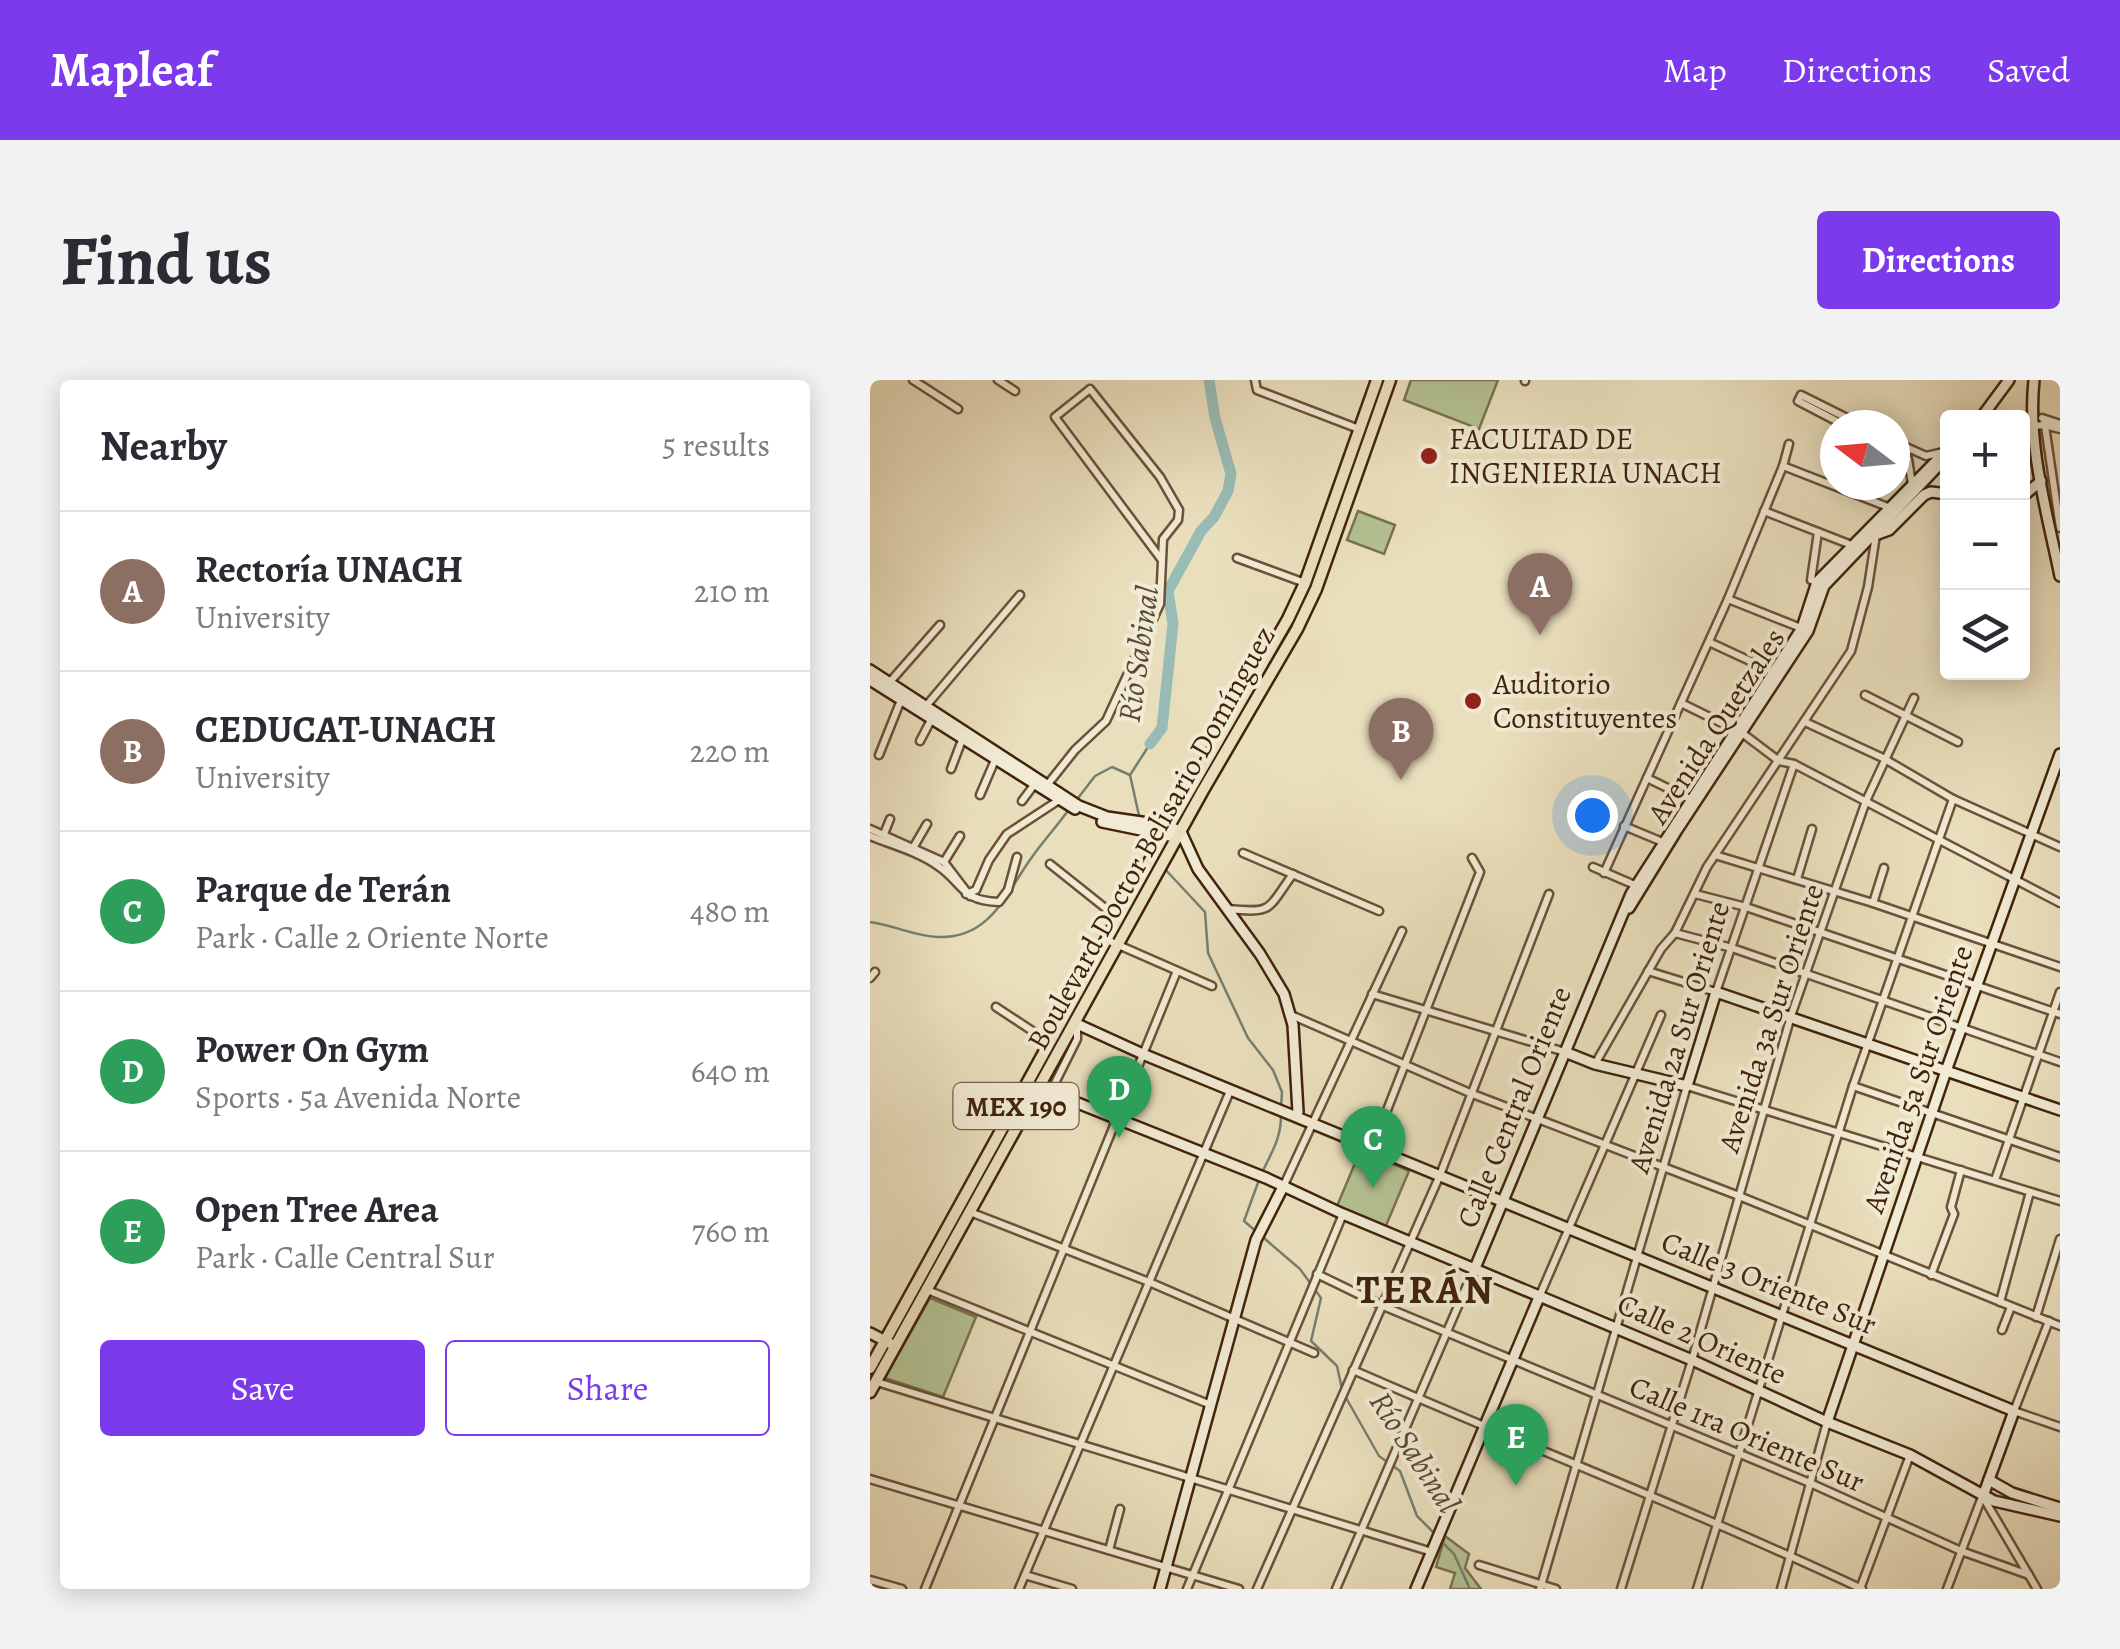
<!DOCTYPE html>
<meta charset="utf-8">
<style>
:root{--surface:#fff;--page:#f2f2f3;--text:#2b2b33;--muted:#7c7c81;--line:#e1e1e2;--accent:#7c3aed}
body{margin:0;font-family:Alegreya,serif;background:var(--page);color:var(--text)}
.controls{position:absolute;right:30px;top:30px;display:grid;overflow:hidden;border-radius:10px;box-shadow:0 5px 25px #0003}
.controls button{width:90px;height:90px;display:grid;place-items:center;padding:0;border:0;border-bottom:2px solid var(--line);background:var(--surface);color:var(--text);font:50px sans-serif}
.compass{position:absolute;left:950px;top:30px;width:90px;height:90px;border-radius:50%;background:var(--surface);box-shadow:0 5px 25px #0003;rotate:286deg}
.you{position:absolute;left:722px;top:435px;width:35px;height:35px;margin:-25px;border:8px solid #fff;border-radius:50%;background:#1a73e8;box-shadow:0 0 0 15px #1a73e833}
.badge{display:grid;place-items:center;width:65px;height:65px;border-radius:50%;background:var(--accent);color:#fff;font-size:32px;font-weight:700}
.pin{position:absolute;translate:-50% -82px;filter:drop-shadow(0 2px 5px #0008)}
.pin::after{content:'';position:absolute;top:52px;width:35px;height:30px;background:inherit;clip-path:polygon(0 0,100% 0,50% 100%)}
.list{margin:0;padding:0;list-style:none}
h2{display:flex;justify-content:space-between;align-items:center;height:130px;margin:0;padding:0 40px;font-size:42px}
h2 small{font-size:32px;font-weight:400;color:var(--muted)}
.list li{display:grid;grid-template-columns:65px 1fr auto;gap:30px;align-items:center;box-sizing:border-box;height:160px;padding:0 40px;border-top:2px solid var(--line)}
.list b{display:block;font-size:38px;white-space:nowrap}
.list p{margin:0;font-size:32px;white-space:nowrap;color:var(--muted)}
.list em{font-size:32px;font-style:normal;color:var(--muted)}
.actions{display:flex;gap:20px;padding:30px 40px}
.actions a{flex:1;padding:22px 0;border:2px solid var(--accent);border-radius:10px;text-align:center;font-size:35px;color:var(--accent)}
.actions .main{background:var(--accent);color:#fff}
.icon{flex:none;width:55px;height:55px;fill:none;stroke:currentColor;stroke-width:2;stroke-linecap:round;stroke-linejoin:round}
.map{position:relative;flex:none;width:1190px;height:1209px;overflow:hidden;border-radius:10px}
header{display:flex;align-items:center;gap:60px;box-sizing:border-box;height:140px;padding:0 50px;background:var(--accent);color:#fff}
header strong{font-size:48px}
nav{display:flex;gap:55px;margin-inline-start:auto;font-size:35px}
.intro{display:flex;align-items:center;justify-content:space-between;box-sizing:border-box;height:240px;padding:0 60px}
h1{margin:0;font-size:70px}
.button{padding:25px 45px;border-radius:10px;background:var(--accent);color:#fff;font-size:35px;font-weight:700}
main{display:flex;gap:60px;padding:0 60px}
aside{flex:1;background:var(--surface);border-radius:10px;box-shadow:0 5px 25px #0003}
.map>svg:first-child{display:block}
.green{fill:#b4c293;stroke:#7a724e;stroke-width:2.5}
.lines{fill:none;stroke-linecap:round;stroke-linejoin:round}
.stream{stroke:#757f71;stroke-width:2.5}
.river{stroke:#98bcb6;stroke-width:11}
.street-casing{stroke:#6b5237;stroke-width:11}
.secondary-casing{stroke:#41230a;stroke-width:14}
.primary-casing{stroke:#41230a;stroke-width:15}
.street{stroke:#f1ead4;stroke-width:6}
.secondary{stroke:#f1ead4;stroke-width:9}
.primary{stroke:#eadfbd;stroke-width:10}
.poi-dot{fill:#8f2418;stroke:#f1ead4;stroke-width:4}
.labels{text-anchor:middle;stroke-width:8;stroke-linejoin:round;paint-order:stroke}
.shield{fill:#f1ead4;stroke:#765f47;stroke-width:2.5}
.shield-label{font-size:28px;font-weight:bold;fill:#41230a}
.poi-label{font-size:30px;fill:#41230a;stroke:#f1ead4;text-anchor:start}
.street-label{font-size:30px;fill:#41230a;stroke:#f1ead4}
.water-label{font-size:32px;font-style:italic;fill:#574935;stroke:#f1ead4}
.district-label{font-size:40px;font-weight:bold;letter-spacing:2.5px;fill:#41230a;stroke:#f1ead4}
</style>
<header>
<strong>Mapleaf</strong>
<nav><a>Map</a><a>Directions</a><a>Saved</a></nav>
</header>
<div class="intro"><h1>Find us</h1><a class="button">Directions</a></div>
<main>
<aside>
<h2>Nearby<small>5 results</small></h2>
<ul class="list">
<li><span class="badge" style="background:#8d6e63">A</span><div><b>Rectoría UNACH</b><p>University</p></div><em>210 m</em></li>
<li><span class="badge" style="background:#8d6e63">B</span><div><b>CEDUCAT-UNACH</b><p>University</p></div><em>220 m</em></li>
<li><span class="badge" style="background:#2e9e5b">C</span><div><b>Parque de Terán</b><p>Park · Calle 2 Oriente Norte</p></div><em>480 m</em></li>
<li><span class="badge" style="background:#2e9e5b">D</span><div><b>Power On Gym</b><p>Sports · 5a Avenida Norte</p></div><em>640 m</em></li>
<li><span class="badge" style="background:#2e9e5b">E</span><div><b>Open Tree Area</b><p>Park · Calle Central Sur</p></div><em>760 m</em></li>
</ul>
<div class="actions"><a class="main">Save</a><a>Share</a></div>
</aside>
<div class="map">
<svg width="1190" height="1209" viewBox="0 0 1190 1209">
<rect width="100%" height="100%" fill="#eadfbd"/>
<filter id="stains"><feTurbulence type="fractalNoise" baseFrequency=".002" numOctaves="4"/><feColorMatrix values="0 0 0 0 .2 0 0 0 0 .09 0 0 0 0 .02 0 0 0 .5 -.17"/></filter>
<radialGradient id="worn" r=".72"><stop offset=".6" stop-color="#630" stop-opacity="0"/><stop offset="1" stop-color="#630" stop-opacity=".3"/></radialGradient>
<g class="green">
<path d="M541 0H628L609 49 534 20Z"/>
<path d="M488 131 525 145 514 174 477 160Z"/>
<path d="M491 769 539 791 515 848 467 826Z"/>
<path d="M60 918 106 937 73 1017 15 998Z"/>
<path d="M575 1156 599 1174 595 1188 611 1209H580L585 1193 566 1187Z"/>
</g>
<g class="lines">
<g class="stream">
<path d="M205 422 225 396 242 387 260 395"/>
<path d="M270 440 260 395 280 364"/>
<path d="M272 452 281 467"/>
<path d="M293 487 335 532 338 573 378 658 403 690 412 712 411 728"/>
<path d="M0 542C23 545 44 556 68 557 121 559 136 513 162 477 174 460 188 445 200 428"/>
<path d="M392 793C401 773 411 759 411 736"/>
<path d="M389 800 374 841 430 889 451 918 441 961 467 986 472 1009"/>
<path d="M475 1016 509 1076 530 1091 547 1136 565 1154"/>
<path d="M570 1160 584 1174 600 1209"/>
</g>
<path class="river" d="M280 364 292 348 303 244 298 211 331 151 344 137 358 111 361 94 345 38 339 0"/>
<g class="street-casing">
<g id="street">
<path d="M43 0 88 29"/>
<path d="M128 0 145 11"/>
<path d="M385 0 387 10 489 49"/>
<path d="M655 1V0"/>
<path d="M1172 38 1190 44"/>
<path d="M1174 39 1190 148"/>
<path d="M974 45 928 21 931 15 991 45"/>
<path d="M1163 46 1175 45 1190 49"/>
<path d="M1025 62 1056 76 1073 72"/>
<path d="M1025 72 1038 79 1042 104"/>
<path d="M913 86 1018 127"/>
<path d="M894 131 984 166"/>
<path d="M948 152 941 200 949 203"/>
<path d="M367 178 435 203"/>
<path d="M858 219 931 248"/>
<path d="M839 262 906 293"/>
<path d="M19 303 70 245"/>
<path d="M995 315 1088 362"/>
<path d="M811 323 872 353 909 381 924 384 1190 523"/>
<path d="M56 326 150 215"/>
<path d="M935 342 1013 378 1083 419 1190 467"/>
<path d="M50 361 61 340"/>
<path d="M9 375 31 320"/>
<path d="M81 389 92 360"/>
<path d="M777 398 820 419"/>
<path d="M178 404 205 370 236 341 290 224 293 159 308 140 309 130 290 97 220 9 185 37 291 179"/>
<path d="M110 415 125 380"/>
<path d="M152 421 164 405"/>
<path d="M754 446 795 463"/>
<path d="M0 449 74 482 100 516"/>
<path d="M14 454 20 439"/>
<path d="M0 456C22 465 49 472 68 486 94 504 91 521 129 522L138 510 147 477"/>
<path d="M43 468 57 444"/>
<path d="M373 473 509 531"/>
<path d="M845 475 1003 523 1190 587"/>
<path d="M74 482 90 456"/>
<path d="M180 484 249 539"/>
<path d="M723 487 767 506"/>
<path d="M734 493 858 219 913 86 919 64"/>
<path d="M927 499 942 449"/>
<path d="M96 514 106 510 119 480 137 454 189 420"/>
<path d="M825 514 876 527 1190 634"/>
<path d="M1003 523 1014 488"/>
<path d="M357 529C404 533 396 531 423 494"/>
<path d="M805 553 862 568 1190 682"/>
<path d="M237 560 342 606"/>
<path d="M778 591 846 612 924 384"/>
<path d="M0 598 5 592"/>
<path d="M502 614 695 672"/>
<path d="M126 627 167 654 186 655"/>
<path d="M421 635 600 713 869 816 1190 946"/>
<path d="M725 684 791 569 805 553 837 487 981 271 998 207 1006 155"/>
<path d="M983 706 1190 777"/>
<path d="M180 713 207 659V645"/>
<path d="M503 766 610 492 602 478"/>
<path d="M1125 800 1190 612"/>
<path d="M414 805 532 551"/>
<path d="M100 832 279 902 444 973"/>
<path d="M447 894 513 926 940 1103 1091 1171 1159 1195"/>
<path d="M1061 895 1084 834 1081 827 1091 790"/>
<path d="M55 909 341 1025"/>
<path d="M670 915 791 635"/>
<path d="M1130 922 1160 812"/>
<path d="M1166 937 1190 859"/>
<path d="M1179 941 1144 1031 1190 1047"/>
<path d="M1132 950 1141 927"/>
<path d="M483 990C652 1064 825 1131 992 1209"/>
<path d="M7 1002 562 1172"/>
<path d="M0 1099 369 1209"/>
<path d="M1113 1117 1167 1209"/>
<path d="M239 1170 250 1129"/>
<path d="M609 1185 686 1209"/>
<path d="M155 1195 202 1209"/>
<path d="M0 1200 32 1209"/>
<path d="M55 1209 307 591"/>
<path d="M149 1209 360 711"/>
<path d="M317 1209 473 834"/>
<path d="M387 1209 570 795 679 514"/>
<path d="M466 1209 604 889"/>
<path d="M670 1209 817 706 1190 821"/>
<path d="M751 1209 822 980 921 636 996 421 1044 318"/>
<path d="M827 1209 983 706 1083 419"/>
<path d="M911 1209 957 1042"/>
<path d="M990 1209 1040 1075"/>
<path d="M1077 1209 1112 1117"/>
</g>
</g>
<g class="secondary-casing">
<g id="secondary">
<path d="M1164 0C1157 65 1177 132 1190 196"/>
<path d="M1111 38 1139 0"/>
<path d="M1152 117 1171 101"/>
<path d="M1008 154 1019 150 1054 115 1061 112 1078 114"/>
<path d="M0 290 209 426 237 437 299 446 311 452 328 489 390 574 414 614 423 645 428 732"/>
<path d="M0 300 205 429"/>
<path d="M232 442 300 456"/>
<path d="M759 528 807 450 938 251 954 206 1072 82"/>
<path d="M207 644 275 675 1144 1031 1113 1116"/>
<path d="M695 672 725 684 817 706 846 612 1190 730"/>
<path d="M170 708 396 798 473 834 822 980 957 1042 1040 1075 1124 1121 1190 1136"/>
<path d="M605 888 761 514 932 248 947 202 1078 69"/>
<path d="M0 953 25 966"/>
<path d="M957 1042 1076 691 1190 374"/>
<path d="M1119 1100 1142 1113 1190 1128"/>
<path d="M290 1209 386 860 414 805"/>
<path d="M546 1209 670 915"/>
</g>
</g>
<g class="primary-casing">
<g id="primary">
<path d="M283 444 306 429"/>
<path d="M0 988 299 446 418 239 435 203 507 0"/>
<path d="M0 1012 332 412 427 249 446 209 520 0"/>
</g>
</g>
<use href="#street" class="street"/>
<use href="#secondary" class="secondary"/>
<use href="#primary" class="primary"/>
</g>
<g class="poi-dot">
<circle cx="559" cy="76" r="10"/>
<circle cx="603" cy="321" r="10"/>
</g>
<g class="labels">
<rect class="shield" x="83.5" y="703" width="125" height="46" rx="8"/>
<g class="shield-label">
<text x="146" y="736">MEX 190</text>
</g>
<g class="poi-label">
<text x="579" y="69">FACULTAD DE<tspan x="579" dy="34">INGENIERIA UNACH</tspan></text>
<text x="623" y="314">Auditorio<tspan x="623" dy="34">Constituyentes</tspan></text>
</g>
<g class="street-label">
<text transform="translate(846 346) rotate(-57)" y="10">Avenida Quetzales</text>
<text transform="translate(281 458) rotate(-61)" y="10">Boulevard Doctor Belisario Domínguez</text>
<text transform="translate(901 638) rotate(-72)" y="10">Avenida 3a Sur Oriente</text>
<text transform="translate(809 657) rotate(-73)" y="10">Avenida 2a Sur Oriente</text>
<text transform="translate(1048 699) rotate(-71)" y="10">Avenida 5a Sur Oriente</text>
<text transform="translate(644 727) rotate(-68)" y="10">Calle Central Oriente</text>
<text transform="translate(899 903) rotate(22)" y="10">Calle 3 Oriente Sur</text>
<text transform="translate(832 959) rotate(24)" y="10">Calle 2 Oriente</text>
<text transform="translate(877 1054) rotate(23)" y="10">Calle 1ra Oriente Sur</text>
</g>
<g class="water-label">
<text transform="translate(268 274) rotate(-82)" y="11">Río Sabinal</text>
<text transform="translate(545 1072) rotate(57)" y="11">Río Sabinal</text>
</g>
<g class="district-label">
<text x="556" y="923">TERÁN</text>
</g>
</g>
<rect width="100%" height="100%" filter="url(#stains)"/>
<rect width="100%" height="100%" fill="url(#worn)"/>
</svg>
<div class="controls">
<button>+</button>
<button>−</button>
<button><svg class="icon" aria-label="layers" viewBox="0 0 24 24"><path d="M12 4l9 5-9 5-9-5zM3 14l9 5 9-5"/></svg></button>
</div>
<svg class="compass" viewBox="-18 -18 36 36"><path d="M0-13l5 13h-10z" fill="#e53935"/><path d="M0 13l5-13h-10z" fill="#7c7c81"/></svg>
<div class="you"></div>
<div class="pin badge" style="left:670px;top:255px;background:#8d6e63">A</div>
<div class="pin badge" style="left:531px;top:400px;background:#8d6e63">B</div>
<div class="pin badge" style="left:503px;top:808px;background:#2e9e5b">C</div>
<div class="pin badge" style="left:249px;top:758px;background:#2e9e5b">D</div>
<div class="pin badge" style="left:646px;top:1106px;background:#2e9e5b">E</div>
</div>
</main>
